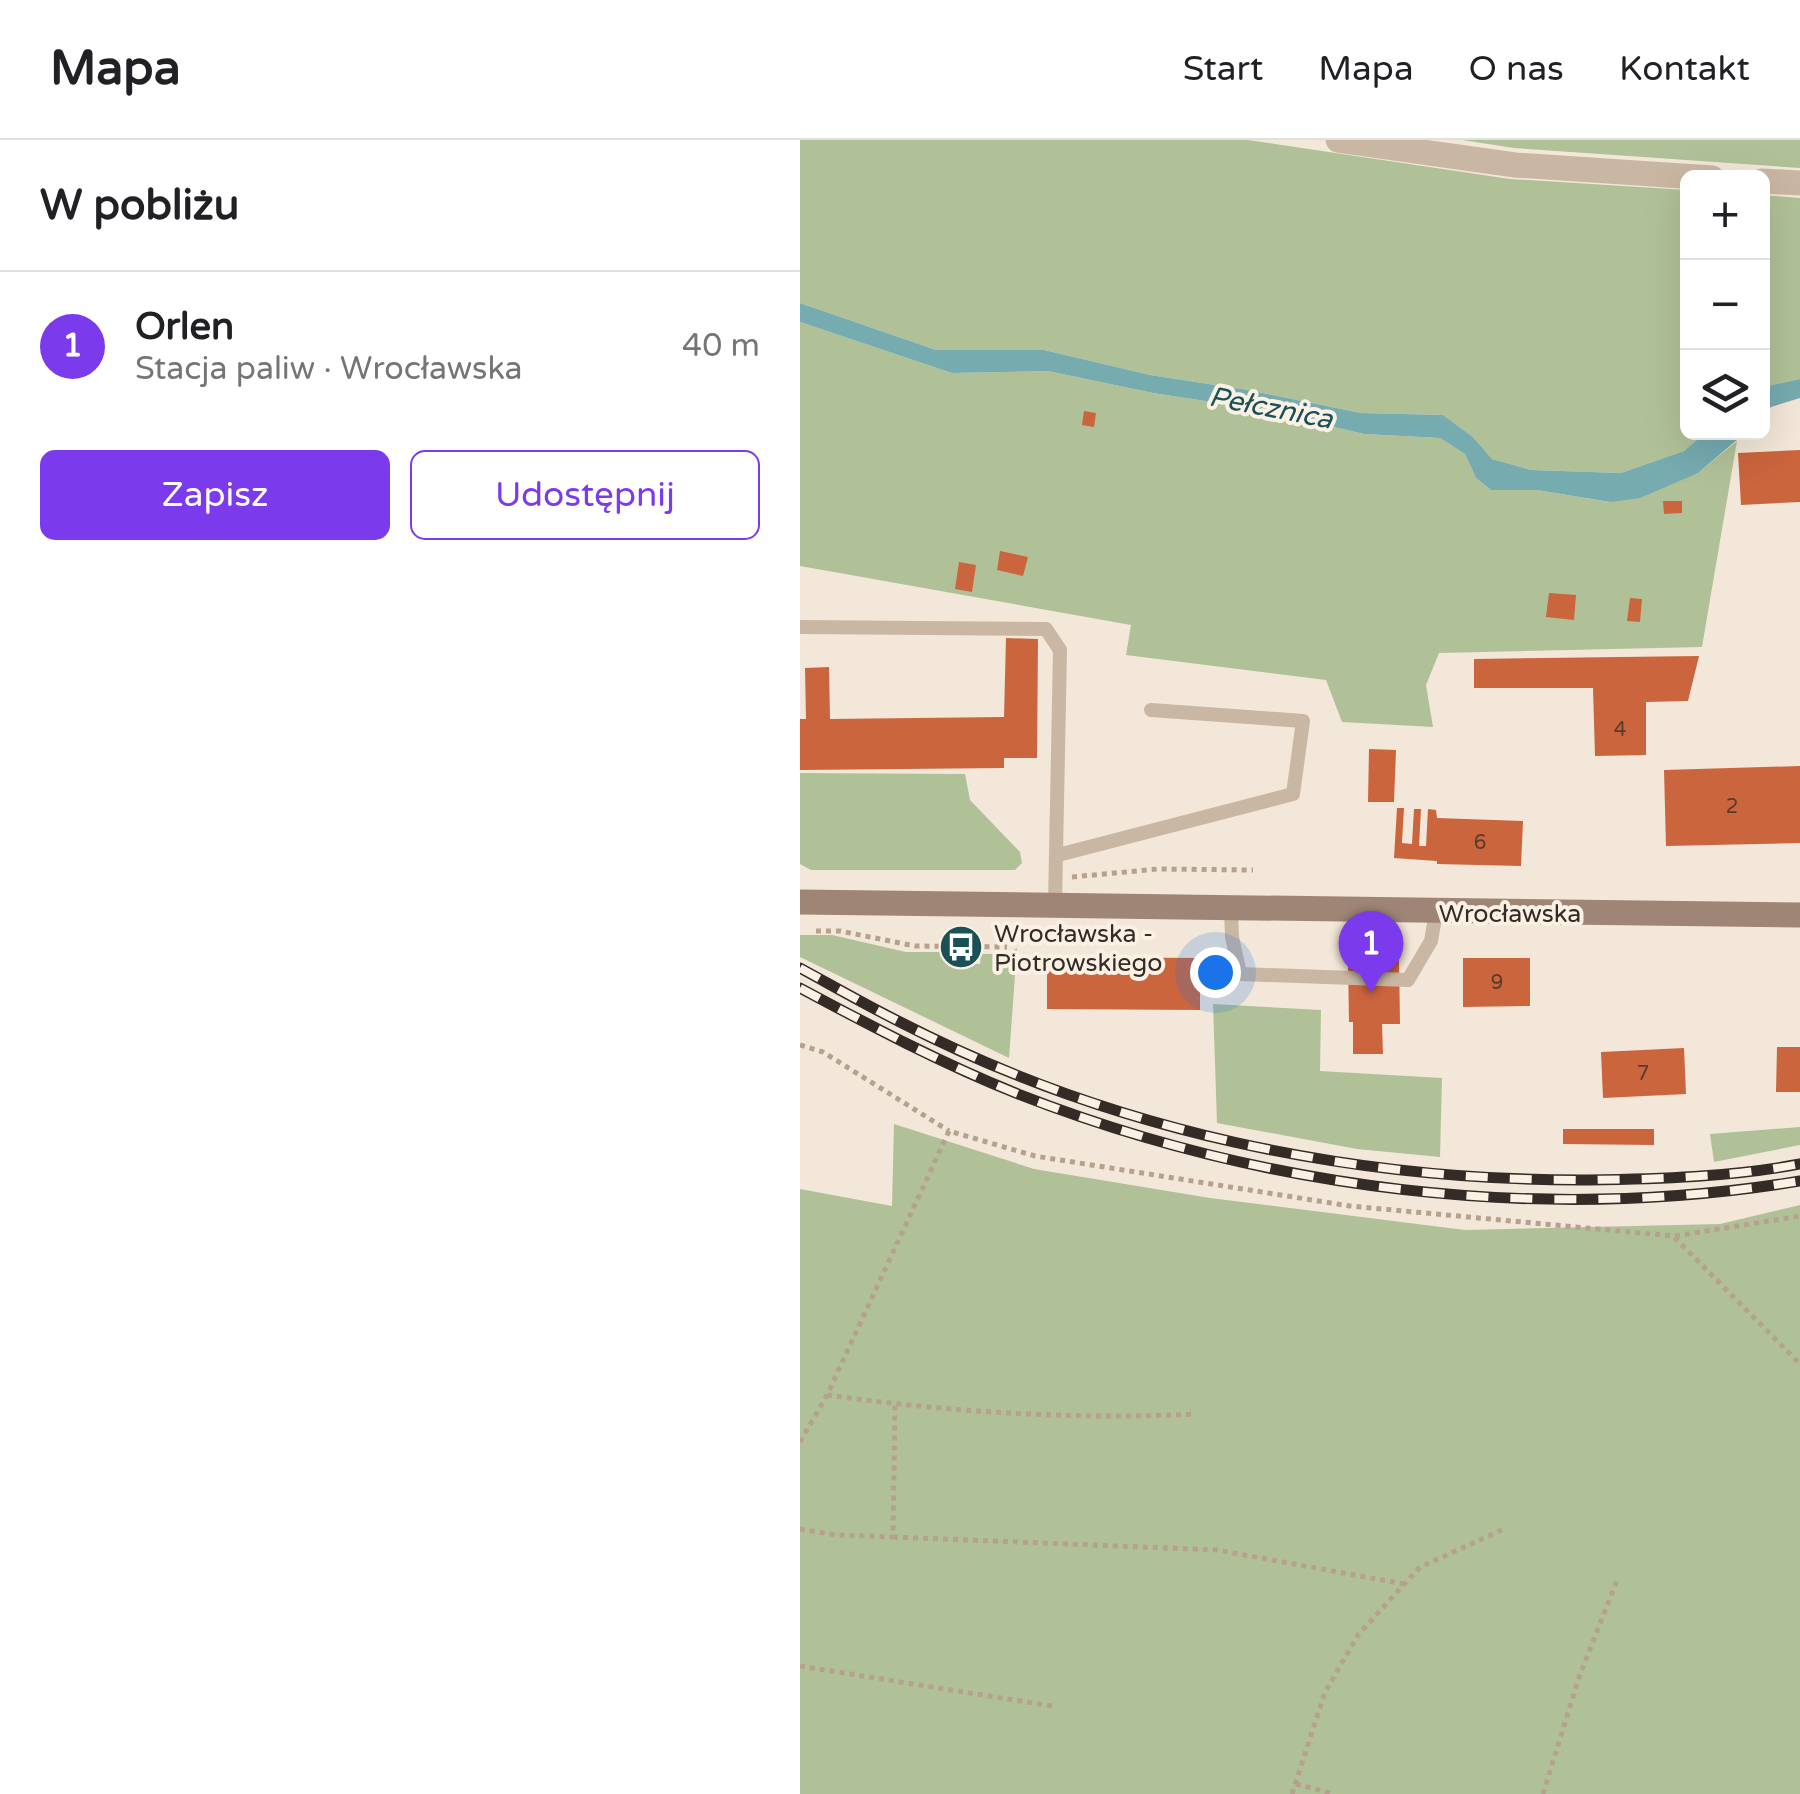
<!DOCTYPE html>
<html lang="pl">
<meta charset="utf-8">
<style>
:root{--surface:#fff;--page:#f6f6f6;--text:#202124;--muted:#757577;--line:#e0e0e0;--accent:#7c3aed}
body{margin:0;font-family:"Varela Round",sans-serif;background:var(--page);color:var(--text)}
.controls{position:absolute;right:30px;top:30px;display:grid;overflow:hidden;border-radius:15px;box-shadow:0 10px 40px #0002}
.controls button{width:90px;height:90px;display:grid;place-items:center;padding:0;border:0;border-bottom:2px solid var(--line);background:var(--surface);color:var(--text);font:50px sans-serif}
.you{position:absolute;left:415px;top:832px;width:35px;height:35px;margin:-25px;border:8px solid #fff;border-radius:50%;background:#1a73e8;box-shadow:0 0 0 15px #1a73e833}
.badge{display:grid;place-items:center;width:65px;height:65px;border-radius:50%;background:var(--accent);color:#fff;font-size:32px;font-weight:700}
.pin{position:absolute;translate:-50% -82px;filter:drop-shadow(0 2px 5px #0008)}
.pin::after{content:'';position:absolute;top:52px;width:35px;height:30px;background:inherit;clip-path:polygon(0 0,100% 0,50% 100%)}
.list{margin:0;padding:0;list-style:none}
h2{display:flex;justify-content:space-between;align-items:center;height:130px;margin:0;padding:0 40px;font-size:42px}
h2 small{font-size:32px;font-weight:400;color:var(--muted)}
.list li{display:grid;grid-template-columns:65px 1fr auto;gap:30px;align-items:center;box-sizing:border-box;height:150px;padding:0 40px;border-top:2px solid var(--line)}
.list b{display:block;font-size:38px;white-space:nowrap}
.list p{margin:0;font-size:32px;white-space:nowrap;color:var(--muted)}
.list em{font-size:32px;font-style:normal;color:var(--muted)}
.actions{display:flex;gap:20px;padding:30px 40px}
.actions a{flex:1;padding:22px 0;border:2px solid var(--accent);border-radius:15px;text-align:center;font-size:35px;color:var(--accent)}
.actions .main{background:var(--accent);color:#fff}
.icon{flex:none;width:55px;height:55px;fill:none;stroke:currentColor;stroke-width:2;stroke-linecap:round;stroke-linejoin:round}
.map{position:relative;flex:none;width:1000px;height:1654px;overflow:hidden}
header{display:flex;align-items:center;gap:60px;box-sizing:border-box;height:140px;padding:0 50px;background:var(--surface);border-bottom:2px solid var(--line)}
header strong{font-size:48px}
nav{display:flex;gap:55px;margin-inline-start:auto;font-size:35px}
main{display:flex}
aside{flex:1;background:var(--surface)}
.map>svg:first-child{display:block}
.green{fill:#b1c197}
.water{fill:#76abb0}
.building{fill:#ca653d}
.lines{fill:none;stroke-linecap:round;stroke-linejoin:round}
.path{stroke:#b6a18e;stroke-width:5;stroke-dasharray:5 5;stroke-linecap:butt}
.lane{stroke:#cab7a3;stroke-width:14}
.street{stroke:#cab7a3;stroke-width:25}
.secondary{stroke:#9e8575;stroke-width:25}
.rail-casing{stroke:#352b26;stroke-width:11}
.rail{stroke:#faf0e4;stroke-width:8;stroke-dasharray:22;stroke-linecap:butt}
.labels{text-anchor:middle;stroke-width:8;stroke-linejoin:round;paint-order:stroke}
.number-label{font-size:20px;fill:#5a3a2c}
.street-label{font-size:25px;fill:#352b26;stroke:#faf0e4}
.poi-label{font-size:25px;fill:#352b26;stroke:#faf0e4;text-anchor:start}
.water-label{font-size:28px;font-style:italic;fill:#1a5157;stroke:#faf0e4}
</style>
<header>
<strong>Mapa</strong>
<nav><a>Start</a><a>Mapa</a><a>O nas</a><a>Kontakt</a></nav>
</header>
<main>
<aside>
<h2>W pobliżu<small></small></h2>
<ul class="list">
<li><span class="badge">1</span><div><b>Orlen</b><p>Stacja paliw · Wrocławska</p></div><em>40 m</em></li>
</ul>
<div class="actions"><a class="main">Zapisz</a><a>Udostępnij</a></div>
</aside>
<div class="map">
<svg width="1000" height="1654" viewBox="0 0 1000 1654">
<rect width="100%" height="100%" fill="#f2e7d8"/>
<g class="green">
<path d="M0 0H448L710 39 887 50 888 292 905 293 884 311 821 333 731 330 692 319 673 297 643 275 561 273 448 250 350 235 244 210H136L0 163Z"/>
<path d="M662 0H1000V28L714 8Z"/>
<path d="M963 55 1000 58V239L963 247Z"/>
<path d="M0 182 152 233 248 231 353 253 451 268 564 294 640 298 665 314 676 338 691 350H737L809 362 898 333 937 301 902 507 639 513 626 545 633 587 542 582 526 540 326 515 331 485 0 426Z"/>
<path d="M0 633 165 634 170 660 220 712 222 723 215 730H11L0 724Z"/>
<path d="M0 795H32L106 812H153L155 823 180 824 181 814H206L217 808 209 918 0 817Z"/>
<path d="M413 864 521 870 520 931 642 938 640 1017 557 1009 417 983Z"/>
<path d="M94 984 234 1029 410 1058 665 1090 920 1084 1000 1065V1654H0V1049L92 1066Z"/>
<path d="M1000 987V1005L914 1022 910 994Z"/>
</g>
<g class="water">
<path d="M0 163 136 210H244L350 235 448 250 561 273 643 275 673 297 692 319 731 330 821 333 884 311 905 293H945L898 333 840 358 810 362 737 350H691L676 338 665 314 640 298 564 294 451 268 353 253 248 231 152 233 0 182Z"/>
<path d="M1000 239V258L971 267 963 275V247Z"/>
</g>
<g class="building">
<path d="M284 271 296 273 294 287 282 285Z"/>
<path d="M1000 310V362L941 365 938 313Z"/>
<path d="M863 361H882V373L864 374Z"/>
<path d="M200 411 228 417 223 436 197 430Z"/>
<path d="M159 422 176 425 172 452 155 449Z"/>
<path d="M749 453 776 455 774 480 746 477Z"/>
<path d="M830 458 842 459 840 482 827 481Z"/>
<path d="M206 498 238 499 237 618H204V628L0 630V579H6L5 528 29 527 30 579 204 577Z"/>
<path d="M899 516 888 561 846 562V615L795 616 793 548H674V519Z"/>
<path d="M569 609 596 610 594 662H568Z"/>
<path d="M1000 626V703L866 706 864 630Z"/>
<path d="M597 668H604L602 703 612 704 614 669H621L619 706H626L628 669 636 670 637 678 723 681 721 726 637 724V721L594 718Z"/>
<path d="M247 817 400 818V870L247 869Z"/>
<path d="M663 818H730V866L663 867Z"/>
<path d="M599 820 600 884H582L583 914H553V882H549L548 821Z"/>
<path d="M977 907H1000V952H976Z"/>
<path d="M884 908 886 954 803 958 801 912Z"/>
<path d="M763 989H854V1005L763 1004Z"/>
</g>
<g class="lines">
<g class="path">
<path d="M272 737 358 729 453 730"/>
<path d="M16 791H40L115 806 207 807"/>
<path d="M0 905 23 912 149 991"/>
<path d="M875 1096 1000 1076"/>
<path d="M27 1255C148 1272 274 1280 396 1274"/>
<path d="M0 1302 27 1255 149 991 235 1016 550 1066 873 1096 1000 1224"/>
<path d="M0 1389 36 1395 93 1397 95 1265"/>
<path d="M93 1397 417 1410 604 1444"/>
<path d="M0 1526 252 1566"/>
<path d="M496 1644 534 1654"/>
<path d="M492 1654 525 1552 558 1495 620 1427 702 1390"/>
<path d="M743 1654 779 1537 818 1438"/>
</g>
<g class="lane">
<path d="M0 487 246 489 260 510 255 765"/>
<path d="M258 715 493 654 503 581 351 570"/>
<path d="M431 770 432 797 440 834 608 840 631 801 636 772"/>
</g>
<g class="street">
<path d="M538 0 715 25 912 38"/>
<path d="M962 41 1000 43"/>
</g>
<path class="secondary" d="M0 762 1000 775"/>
<g class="rail-casing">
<g id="rail">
<path d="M0 828C33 846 66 865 100 882 312 991 551 1041 788 1040 858 1039 931 1037 1000 1024"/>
<path d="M0 848C71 886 143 924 218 954 464 1050 739 1084 1000 1041"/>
</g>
</g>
<use href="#rail" class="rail"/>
</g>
<defs>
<g id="bus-disc" transform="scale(2.25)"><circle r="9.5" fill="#1a5157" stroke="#faf0e4"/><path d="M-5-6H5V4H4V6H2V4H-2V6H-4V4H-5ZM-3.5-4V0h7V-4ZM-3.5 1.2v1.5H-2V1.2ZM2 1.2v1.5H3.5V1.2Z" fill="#fff"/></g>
</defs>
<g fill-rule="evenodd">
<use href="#bus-disc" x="161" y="807"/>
</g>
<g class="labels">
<g class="number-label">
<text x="820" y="596">4</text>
<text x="932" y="673">2</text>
<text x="680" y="709">6</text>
<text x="697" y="849">9</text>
<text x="843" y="940">7</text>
</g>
<g class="street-label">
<text x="710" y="782">Wrocławska</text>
</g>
<g class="poi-label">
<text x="194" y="802">Wrocławska -<tspan x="194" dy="29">Piotrowskiego</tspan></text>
</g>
<g class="water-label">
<text transform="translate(471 267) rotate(11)" y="10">Pełcznica</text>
</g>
</g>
</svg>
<div class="controls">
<button>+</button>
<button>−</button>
<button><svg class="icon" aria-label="layers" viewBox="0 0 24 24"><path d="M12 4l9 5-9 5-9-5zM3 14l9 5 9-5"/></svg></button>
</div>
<div class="you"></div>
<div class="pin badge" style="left:571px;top:853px">1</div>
</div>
</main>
